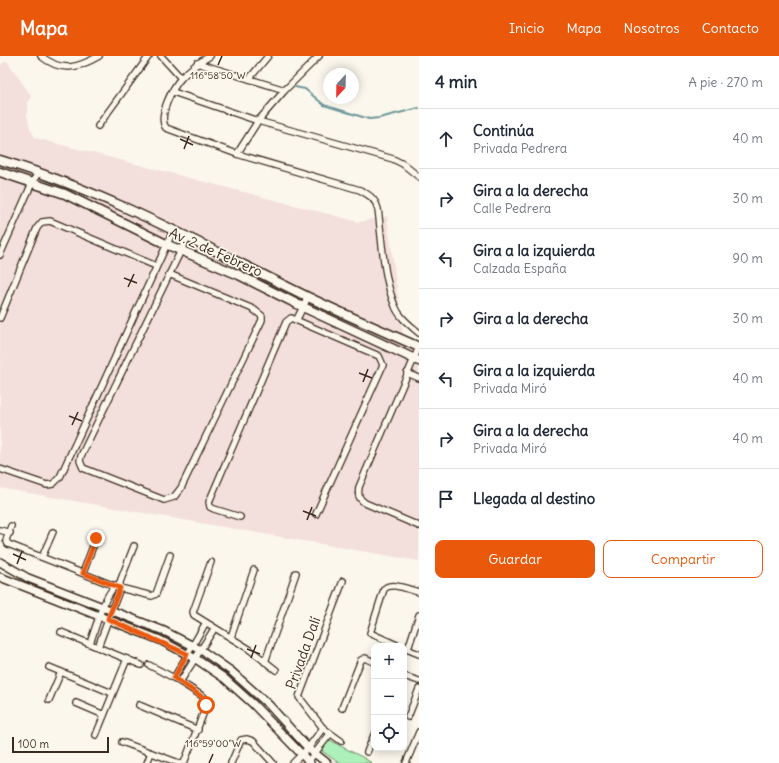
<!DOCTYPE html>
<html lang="es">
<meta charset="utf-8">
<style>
:root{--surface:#fff;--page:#f2f2f3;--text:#1f2937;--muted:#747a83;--line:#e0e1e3;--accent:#ea580c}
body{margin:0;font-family:Delius,sans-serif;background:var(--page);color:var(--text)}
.controls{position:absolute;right:12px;bottom:12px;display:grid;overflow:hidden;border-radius:8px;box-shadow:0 2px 10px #0003}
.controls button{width:36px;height:36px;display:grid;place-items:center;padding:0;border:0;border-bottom:1px solid var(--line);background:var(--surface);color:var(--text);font:20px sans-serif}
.compass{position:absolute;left:323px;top:12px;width:36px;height:36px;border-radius:50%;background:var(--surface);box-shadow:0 2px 10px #0003;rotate:202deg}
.scale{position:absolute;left:12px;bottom:10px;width:97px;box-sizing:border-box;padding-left:4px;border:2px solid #3b2a1e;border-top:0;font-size:11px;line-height:14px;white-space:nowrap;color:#3b2a1e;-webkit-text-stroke:3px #fbf7ec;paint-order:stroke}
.stop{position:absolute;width:12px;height:12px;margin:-9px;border:3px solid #ea580c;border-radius:50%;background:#fff}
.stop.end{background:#ea580c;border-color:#fff;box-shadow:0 1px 4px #0008}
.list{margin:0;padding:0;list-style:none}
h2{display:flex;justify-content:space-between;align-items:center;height:52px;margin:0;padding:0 16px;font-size:17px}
h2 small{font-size:13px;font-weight:400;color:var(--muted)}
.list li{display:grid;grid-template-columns:26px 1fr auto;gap:12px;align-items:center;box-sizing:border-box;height:60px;padding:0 16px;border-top:1px solid var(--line)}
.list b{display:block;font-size:15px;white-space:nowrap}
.list p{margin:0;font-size:13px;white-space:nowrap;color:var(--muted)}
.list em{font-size:13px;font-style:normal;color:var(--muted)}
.actions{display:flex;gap:8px;padding:12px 16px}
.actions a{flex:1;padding:9px 0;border:1px solid var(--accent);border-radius:8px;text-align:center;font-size:14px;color:var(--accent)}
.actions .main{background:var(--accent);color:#fff}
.icon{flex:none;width:22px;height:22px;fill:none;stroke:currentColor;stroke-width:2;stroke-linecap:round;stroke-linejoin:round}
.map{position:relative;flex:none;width:419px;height:707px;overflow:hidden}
header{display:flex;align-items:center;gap:24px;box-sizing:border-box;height:56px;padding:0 20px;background:var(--accent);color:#fff}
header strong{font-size:19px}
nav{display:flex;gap:22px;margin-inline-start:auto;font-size:14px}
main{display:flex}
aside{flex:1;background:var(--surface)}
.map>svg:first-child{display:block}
.built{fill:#f3dfdc}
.green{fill:#aef0b9;stroke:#748d6c}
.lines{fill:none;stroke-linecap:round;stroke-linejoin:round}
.stream{stroke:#6e979b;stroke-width:2}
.minor-casing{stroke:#3b2a1e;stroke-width:8}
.tertiary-casing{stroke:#3b2a1e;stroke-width:10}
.secondary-casing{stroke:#3b2a1e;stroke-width:11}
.minor{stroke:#fbf7ec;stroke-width:5.5}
.tertiary{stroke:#fbf7ec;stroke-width:7}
.secondary{stroke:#fbf7ec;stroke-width:8}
.route{stroke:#ea580c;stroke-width:5}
.ticks{fill:none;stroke:#3b2a1e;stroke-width:1.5}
.labels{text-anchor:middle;stroke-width:3.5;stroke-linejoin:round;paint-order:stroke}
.street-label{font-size:14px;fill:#3b2a1e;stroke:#fbf7ec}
.ticks-label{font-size:10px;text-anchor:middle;fill:#3b2a1e;stroke:#fbf7ec;stroke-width:3.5;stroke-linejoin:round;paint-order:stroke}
</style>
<header>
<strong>Mapa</strong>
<nav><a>Inicio</a><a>Mapa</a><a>Nosotros</a><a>Contacto</a></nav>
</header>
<main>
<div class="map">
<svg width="419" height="707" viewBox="0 0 419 707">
<rect width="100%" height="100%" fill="#fbf7ec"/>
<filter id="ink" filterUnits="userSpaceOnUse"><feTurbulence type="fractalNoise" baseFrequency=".025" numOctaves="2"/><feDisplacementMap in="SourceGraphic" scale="8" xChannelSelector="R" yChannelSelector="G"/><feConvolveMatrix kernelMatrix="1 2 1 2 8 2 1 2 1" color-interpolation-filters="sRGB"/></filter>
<g filter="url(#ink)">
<path class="built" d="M7 5 31 40 28 46 27 60 30 72 35 82 359 166 387 160 404 285 419 289V505L0 432V9Z"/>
<path class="green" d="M330 684C344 693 359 698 372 707H339L322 695 324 688Z"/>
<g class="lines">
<path class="stream" d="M295 31 305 33 324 49 369 63 379 62 419 52"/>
<g class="minor-casing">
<g id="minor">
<path d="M41 0C62 17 78 12 99 0"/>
<path d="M161 0 181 22"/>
<path d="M210 0C199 6 191 12 182 21 173 31 157 60 166 72L237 98 360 134C369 139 375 142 378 153 382 183 383 222 395 250 399 261 410 269 419 277"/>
<path d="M197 7 285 34"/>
<path d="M249 23 268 0"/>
<path d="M173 36 258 65 393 103 403 108 419 121"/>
<path d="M98 70 149 0"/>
<path d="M237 98 258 65 285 34 319 0"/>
<path d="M0 199 32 127 38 117"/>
<path d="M169 218 253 253 262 260V264L181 432 174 441 164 444 83 412 80 405 81 400 188 180"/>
<path d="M0 262 37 172 42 166 50 165 156 210"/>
<path d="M297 263 308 241"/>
<path d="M419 291 359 431C358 439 358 442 365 447L419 470"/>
<path d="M407 317 419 322"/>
<path d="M0 413 47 429 53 428 60 421 173 175"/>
<path d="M240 461 214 453 210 451 209 446 286 266 291 262 379 300 383 309 316 458"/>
<path d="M11 470 6 484 8 488 120 532 152 540 156 538 170 499"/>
<path d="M0 474 10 477"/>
<path d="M42 501 53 476"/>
<path d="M211 506 193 556 194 559 249 593 276 614"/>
<path d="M83 517 96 482"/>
<path d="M61 576 141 609"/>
<path d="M231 581 254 514"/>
<path d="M90 587C97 569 102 543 116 529"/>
<path d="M399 590 370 577 384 533C392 525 409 534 419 536"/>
<path d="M98 591 120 532V526L134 490"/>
<path d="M404 592 419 598"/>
<path d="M408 593 419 559"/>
<path d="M265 606 296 517"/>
<path d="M149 609 174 622 204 641 205 653 184 707"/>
<path d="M49 611 112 637"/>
<path d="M404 620 419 625"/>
<path d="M174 622 205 568"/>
<path d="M180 626 214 573"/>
<path d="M49 644 61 616"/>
<path d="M76 647 104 659"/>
<path d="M139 649 198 674"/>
<path d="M342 652 361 604 365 602 374 606"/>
<path d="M408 661 419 633"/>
<path d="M96 679 127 603"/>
<path d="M341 685 323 672 299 641 343 525"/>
<path d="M122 686 179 707"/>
<path d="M367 696 374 679"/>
<path d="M147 707 151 697"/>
<path d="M231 707 241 684 247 683 253 685 273 707"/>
<path d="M293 707 308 692 323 672"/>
<path d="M307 707 330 678"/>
<path d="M406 707 419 676"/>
</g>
</g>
<g class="tertiary-casing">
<g id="tertiary">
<path d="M0 506 28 522 164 575 201 594 231 615 269 649 308 692 327 707"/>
<path d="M0 521 160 584 196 603 224 622 253 648 310 707"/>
</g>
</g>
<g class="secondary-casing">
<g id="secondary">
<path d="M0 104C107 136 206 191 306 240 343 258 381 274 419 291"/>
<path d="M0 116 65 138 168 189 239 219 303 251 419 305"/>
</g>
</g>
<use href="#minor" class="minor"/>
<use href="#tertiary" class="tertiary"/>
<use href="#secondary" class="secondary"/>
</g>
</g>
<g class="lines" filter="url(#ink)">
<path class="route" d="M96 482 83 517 120 532 108 563 187 598 174 622 204 642 206 649"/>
</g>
<path class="ticks" d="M218 9 222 0M180 83 193 89M184 93 189 80M124 222 137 227M128 231 134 218M359 317 372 322M363 326 368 313M69 360 82 365M72 369 78 356M303 455 316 460M307 464 312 451M13 498 26 504M17 508 22 495M247 593 260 598M251 602 256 589M209 707 213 698"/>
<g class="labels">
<g class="street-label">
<text transform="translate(216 196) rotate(24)" y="5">Av. 2 de Febrero</text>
<text transform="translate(303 597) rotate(-70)" y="5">Privada Dalí</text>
</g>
</g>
<g class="ticks-label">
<text x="218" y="23">116°58'50"W</text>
<text x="213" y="691">116°59'00"W</text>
</g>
</svg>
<div class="controls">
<button>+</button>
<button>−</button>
<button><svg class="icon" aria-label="locate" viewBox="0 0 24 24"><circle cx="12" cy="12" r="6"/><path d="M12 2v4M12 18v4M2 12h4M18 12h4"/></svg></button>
</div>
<svg class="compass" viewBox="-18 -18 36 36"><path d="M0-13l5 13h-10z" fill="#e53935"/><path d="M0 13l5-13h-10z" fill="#747a83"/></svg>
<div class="scale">100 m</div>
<div class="stop" style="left:206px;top:649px"></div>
<div class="stop end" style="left:96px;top:482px"></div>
</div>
<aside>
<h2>4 min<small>A pie · 270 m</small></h2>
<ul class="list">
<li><svg class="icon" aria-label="ahead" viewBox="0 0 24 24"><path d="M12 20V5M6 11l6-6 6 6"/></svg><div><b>Continúa</b><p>Privada Pedrera</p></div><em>40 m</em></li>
<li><svg class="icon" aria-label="right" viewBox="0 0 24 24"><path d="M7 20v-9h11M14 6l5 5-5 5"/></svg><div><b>Gira a la derecha</b><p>Calle Pedrera</p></div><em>30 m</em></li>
<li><svg class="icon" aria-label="left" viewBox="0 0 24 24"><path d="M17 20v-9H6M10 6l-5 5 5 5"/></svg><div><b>Gira a la izquierda</b><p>Calzada España</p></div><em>90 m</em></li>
<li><svg class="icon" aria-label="right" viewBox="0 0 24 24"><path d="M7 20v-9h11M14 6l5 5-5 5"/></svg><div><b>Gira a la derecha</b></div><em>30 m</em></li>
<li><svg class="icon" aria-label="left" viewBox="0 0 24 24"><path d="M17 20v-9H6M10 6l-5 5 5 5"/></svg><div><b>Gira a la izquierda</b><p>Privada Miró</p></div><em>40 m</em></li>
<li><svg class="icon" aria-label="right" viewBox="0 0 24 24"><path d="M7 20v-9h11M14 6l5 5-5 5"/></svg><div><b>Gira a la derecha</b><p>Privada Miró</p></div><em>40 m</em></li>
<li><svg class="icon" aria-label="arrive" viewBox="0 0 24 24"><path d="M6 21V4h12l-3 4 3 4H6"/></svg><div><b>Llegada al destino</b></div></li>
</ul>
<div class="actions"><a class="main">Guardar</a><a>Compartir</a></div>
</aside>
</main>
